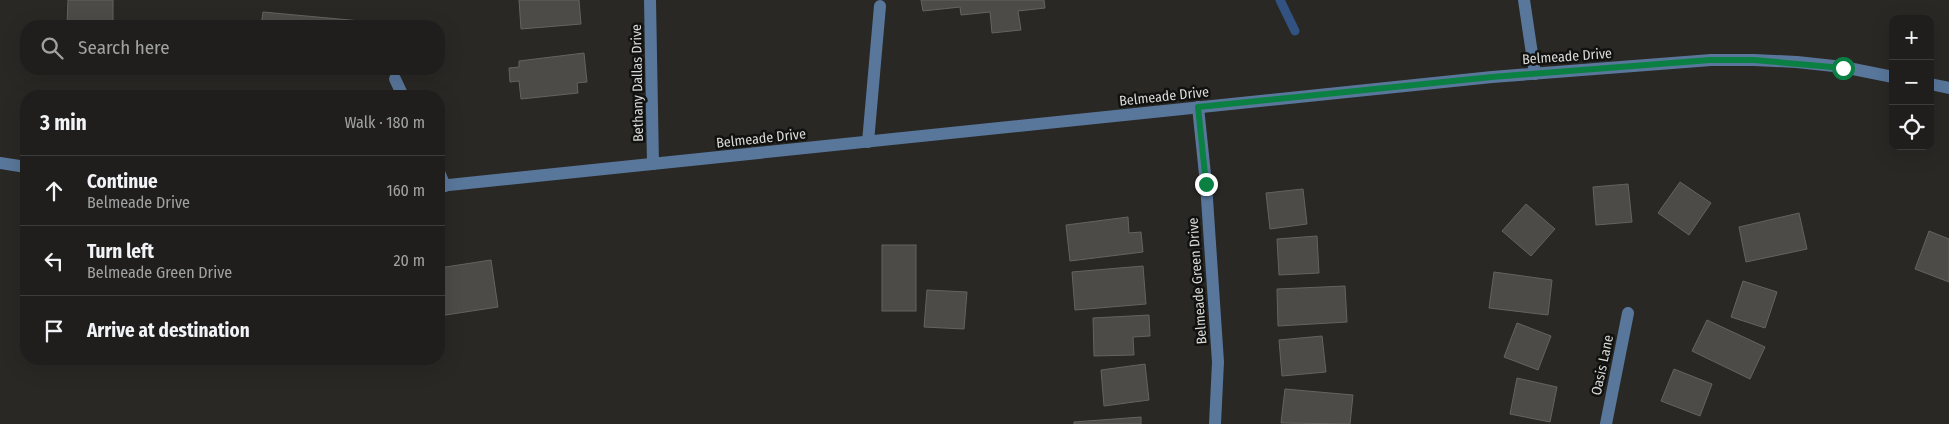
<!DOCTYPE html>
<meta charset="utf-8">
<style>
:root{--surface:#1f1e1c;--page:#272725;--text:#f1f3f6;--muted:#a1a2a3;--line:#3c3c3b}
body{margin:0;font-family:"Fira Sans Condensed",sans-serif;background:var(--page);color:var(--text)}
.controls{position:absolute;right:15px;top:15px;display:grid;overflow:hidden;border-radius:10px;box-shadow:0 5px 20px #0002}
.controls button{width:45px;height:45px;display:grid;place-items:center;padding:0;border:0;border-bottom:1px solid var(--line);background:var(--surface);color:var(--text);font:25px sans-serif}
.stop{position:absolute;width:15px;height:15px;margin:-11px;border:4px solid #0b8043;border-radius:50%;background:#fff}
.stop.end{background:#0b8043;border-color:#fff;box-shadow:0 1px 5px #0008}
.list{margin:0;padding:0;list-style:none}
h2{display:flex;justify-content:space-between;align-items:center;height:65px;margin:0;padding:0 20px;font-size:21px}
h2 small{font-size:16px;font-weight:400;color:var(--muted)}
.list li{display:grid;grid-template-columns:32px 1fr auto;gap:15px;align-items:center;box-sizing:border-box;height:70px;padding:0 20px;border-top:1px solid var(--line)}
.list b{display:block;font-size:19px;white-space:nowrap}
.list p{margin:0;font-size:16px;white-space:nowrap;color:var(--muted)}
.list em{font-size:16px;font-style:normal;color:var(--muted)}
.icon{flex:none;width:28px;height:28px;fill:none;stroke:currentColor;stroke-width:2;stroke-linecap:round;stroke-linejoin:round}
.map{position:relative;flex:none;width:1949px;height:424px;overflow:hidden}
.search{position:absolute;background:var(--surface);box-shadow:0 5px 20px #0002;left:20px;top:20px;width:425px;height:55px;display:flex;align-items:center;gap:12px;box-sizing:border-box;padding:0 18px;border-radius:20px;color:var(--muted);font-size:19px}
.panel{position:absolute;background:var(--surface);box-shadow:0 5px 20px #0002;left:20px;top:90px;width:425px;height:275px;border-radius:20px}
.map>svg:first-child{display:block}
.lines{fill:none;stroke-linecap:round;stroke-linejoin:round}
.stream{stroke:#325381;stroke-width:9}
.building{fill:#4c4b47;stroke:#65635f}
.minor{stroke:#59779b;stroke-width:12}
.route{stroke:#0b8043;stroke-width:6}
.labels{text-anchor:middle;stroke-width:5;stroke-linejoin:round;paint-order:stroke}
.street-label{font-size:14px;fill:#dadad8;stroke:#111110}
</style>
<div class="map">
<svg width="1949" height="424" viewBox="0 0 1949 424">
<rect width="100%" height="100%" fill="#292825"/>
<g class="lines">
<path class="stream" d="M1280 0 1295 31"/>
</g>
<g class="building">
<path d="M68 0H113V26H67Z"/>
<path d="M519 0H579L581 24 521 29Z"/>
<path d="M921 0H1044L1045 8 1018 11 1021 30 992 33 990 12 961 15 960 7 923 11Z"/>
<path d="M263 12 404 25V26H261Z"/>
<path d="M584 53 587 82 577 83 578 93 521 99 519 81 510 82 509 68 519 67V61Z"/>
<path d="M1680 182 1711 203 1689 235 1658 213Z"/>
<path d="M1628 184 1632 222 1596 225 1593 187Z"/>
<path d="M1303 189 1307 224 1270 229 1266 193Z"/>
<path d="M1526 204 1555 229 1531 256 1502 231Z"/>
<path d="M1799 213 1807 249 1746 262 1739 227Z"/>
<path d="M1128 217 1129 233 1141 232 1143 252 1070 261 1066 225Z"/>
<path d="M1929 231 1949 239V282L1915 269Z"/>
<path d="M1317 236 1319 273 1279 275 1277 239Z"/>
<rect x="882" y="245" width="34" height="66"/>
<path d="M491 260 498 307 439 316V268Z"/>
<path d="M1143 266 1146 304 1075 310 1072 272Z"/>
<path d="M1494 272 1552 280 1548 315 1489 308Z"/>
<path d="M1743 281 1777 292 1765 328 1731 317Z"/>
<path d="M1345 286 1347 322 1278 326 1277 289Z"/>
<path d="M927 290 967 292 964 329 924 327Z"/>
<path d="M1149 315 1150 336 1133 337 1134 355 1094 356 1093 318Z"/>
<path d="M1707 320 1765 347 1750 379 1692 351Z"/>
<path d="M1517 323 1551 336 1538 370 1504 357Z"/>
<path d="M1322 336 1326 372 1282 376 1279 340Z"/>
<path d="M1145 364 1149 400 1104 406 1101 370Z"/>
<path d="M1674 369 1712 384 1700 416 1661 401Z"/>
<path d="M1517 378 1557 387 1550 422 1510 414Z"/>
<path d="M1285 389 1353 395 1350 424 1281 423Z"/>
<path d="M1141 417V424H1074V422Z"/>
</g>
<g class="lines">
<g class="minor">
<path d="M650 0 653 164"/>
<path d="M1524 0 1535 74"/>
<path d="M395 79 403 96"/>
<path d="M1930 84 1949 88"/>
<path d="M1198 107 1206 184 1218 362 1215 424"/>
<path d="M868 142 880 6"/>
<path d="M0 163 26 167"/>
<path d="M439 172 445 186"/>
<path d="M439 186 1492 77 1711 60H1754L1797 62 1843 67 1893 77"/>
<path d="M1606 424 1628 313"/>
</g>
</g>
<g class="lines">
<path class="route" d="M1206 184 1198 107 1492 77 1710 60H1754L1843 68"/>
</g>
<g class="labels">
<g class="street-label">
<text transform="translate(1567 56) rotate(-4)" y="5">Belmeade Drive</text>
<text transform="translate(637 83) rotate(-91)" y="5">Bethany Dallas Drive</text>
<text transform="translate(1164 96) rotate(-6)" y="5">Belmeade Drive</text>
<text transform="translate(761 138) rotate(-6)" y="5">Belmeade Drive</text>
<text transform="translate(1197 281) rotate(-94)" y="5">Belmeade Green Drive</text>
<text transform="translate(1602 365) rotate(-78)" y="5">Oasis Lane</text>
</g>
</g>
</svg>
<div class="controls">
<button>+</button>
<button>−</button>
<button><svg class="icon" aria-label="locate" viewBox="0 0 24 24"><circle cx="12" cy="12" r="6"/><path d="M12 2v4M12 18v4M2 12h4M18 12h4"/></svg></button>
</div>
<div class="stop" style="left:1843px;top:68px"></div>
<div class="stop end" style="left:1206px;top:184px"></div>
<div class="search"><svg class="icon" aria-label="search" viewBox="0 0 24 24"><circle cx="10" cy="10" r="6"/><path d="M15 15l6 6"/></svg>Search here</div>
<section class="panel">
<h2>3 min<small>Walk · 180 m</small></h2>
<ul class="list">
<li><svg class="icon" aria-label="ahead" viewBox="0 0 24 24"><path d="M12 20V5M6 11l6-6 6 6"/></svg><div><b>Continue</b><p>Belmeade Drive</p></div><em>160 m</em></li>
<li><svg class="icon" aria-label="left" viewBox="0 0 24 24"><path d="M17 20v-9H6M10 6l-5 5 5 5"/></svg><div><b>Turn left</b><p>Belmeade Green Drive</p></div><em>20 m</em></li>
<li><svg class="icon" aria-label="arrive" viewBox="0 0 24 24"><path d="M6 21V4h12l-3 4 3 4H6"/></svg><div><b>Arrive at destination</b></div></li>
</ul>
</section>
</div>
